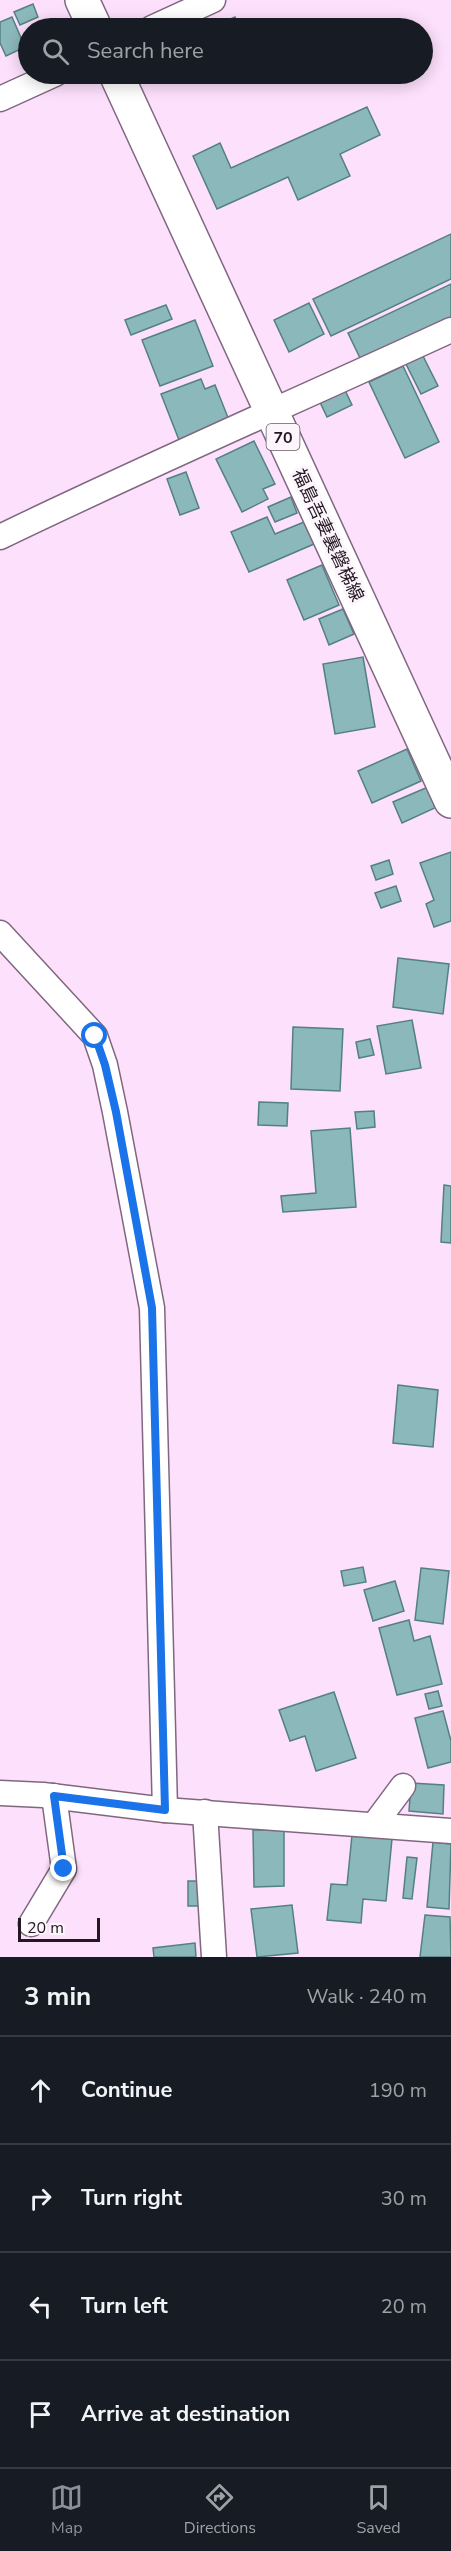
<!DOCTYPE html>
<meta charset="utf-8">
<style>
:root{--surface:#171b24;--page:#242831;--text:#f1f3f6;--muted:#9ea1a6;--line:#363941;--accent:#8c9099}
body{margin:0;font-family:"Nunito Sans","Noto Sans JP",sans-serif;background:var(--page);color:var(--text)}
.scale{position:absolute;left:18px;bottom:15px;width:82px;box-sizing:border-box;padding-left:6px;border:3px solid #231822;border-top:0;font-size:16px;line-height:21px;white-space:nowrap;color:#231822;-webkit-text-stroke:4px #fcf6fc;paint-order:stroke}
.stop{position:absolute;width:18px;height:18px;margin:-14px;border:4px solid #1a73e8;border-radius:50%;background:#fff}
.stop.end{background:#1a73e8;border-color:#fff;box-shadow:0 2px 6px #0008}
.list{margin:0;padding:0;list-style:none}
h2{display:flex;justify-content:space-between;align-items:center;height:78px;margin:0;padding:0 24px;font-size:26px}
h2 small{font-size:20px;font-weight:400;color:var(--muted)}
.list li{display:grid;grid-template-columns:39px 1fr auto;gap:18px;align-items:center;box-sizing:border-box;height:108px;padding:0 24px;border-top:2px solid var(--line)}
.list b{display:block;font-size:22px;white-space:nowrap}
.list em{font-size:20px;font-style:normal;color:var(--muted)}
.icon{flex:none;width:33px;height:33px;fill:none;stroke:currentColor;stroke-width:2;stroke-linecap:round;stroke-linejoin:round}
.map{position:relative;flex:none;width:451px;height:1957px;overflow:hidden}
.search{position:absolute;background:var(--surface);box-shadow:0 3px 15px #0003;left:18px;right:18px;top:18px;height:66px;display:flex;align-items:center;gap:15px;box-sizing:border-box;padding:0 21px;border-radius:33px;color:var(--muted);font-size:22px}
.sheet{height:510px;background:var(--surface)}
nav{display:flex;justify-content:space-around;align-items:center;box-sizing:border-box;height:84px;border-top:2px solid var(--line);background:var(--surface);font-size:16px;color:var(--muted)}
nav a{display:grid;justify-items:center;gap:3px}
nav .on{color:var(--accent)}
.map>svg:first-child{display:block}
.building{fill:#8bb8bb;stroke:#548083;stroke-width:1.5}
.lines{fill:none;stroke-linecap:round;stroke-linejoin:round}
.minor-casing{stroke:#806780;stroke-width:27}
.primary-casing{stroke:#806780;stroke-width:36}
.minor{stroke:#fff;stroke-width:24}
.primary{stroke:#fff;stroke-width:33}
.route{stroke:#1a73e8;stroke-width:8}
.labels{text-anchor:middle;stroke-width:6;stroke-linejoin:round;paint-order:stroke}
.shield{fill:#fcf6fc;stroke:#645b63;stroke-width:1.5}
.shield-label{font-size:16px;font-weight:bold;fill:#231822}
.street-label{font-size:18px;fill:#231822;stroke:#fcf6fc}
</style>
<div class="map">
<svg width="451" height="1957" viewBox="0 0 451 1957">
<rect width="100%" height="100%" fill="#fde0fc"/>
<g class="building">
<path d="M33 4 38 17 20 25 14 12Z"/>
<path d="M12 17 25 47 6 56 0 43V22Z"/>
<path d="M235 17 240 28H210Z"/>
<path d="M202 23 204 28H191Z"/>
<path d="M367 107 380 135 340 154 350 176 298 200 288 177 217 209 193 156 220 143 231 168Z"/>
<path d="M451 234V279L331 336 313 299Z"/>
<path d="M451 284V318L361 360 348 333Z"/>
<path d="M309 303 324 334 289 352 274 320Z"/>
<path d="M166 305 172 319 131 335 125 320Z"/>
<path d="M195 320 213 366 160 386 142 340Z"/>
<path d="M422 354 438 386 421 394 405 362Z"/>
<path d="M403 366 439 442 405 458 369 382Z"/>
<path d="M201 379 205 389 215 385 229 420 179 440 161 394Z"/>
<path d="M343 386 352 405 327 417 318 398Z"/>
<path d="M254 441 275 484 263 489 268 499 242 512 216 459Z"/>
<path d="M186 472 199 508 180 515 167 479Z"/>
<path d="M291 497 297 513 275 522 268 507Z"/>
<path d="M267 517 275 534 304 522 314 544 249 572 231 532Z"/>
<path d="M322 565 339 605 304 620 287 580Z"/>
<path d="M343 609 354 634 329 645 319 619Z"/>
<path d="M363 657 375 727 335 734 323 664Z"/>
<path d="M407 749 421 781 372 803 358 771Z"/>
<path d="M428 787 437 807 402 823 393 802Z"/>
<path d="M451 852V921L434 927 426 904 434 900 420 863Z"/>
<path d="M389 860 393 874 376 880 371 866Z"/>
<path d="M396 886 401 901 381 908 375 893Z"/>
<path d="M398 958 449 964 443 1014 393 1007Z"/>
<path d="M412 1020 421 1068 386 1074 377 1026Z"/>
<path d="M293 1027 343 1029 340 1091 291 1089Z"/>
<path d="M370 1039 374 1055 359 1058 356 1042Z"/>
<path d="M259 1102 288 1103 287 1126 258 1125Z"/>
<path d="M374 1111 375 1127 357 1129 355 1112Z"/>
<path d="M350 1128 356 1207 283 1212 281 1196 316 1193 311 1131Z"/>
<path d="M444 1185 451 1186V1243L441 1242Z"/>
<path d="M398 1385 438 1390 433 1447 393 1443Z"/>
<path d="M363 1567 366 1582 344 1586 341 1571Z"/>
<path d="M421 1568 449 1571 443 1624 415 1620Z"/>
<path d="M395 1581 404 1611 373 1621 364 1590Z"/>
<path d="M409 1620 414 1641 430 1636 442 1684 397 1695 379 1628Z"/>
<path d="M438 1691 442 1706 429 1709 425 1694Z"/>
<path d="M334 1692 356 1758 316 1771 305 1736 290 1741 279 1710Z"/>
<path d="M443 1711 451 1741V1762L428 1768 415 1718Z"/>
<path d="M411 1783 444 1785 443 1814 409 1811Z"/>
<path d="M253 1830H284V1886L254 1887Z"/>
<path d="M352 1835 392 1839 386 1901 363 1899 361 1923 327 1920 331 1884 347 1885Z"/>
<path d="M433 1842 451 1844 449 1909 427 1907Z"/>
<path d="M407 1857 417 1858 412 1899 403 1898Z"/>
<path d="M188 1881H202L203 1906H188Z"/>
<path d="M292 1905 298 1953 257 1957 251 1909Z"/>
<path d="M425 1915 450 1917 451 1957H420Z"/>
<path d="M195 1943 196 1957H154L153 1948Z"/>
</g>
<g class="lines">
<g class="minor-casing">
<g id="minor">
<path d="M152 28 213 0"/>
<path d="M0 99 55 74"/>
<path d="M0 537C149 465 301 399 451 330"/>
<path d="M0 933 95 1036 105 1065 115 1112 152 1308 165 1810"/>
<path d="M0 1793 43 1795 165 1810 451 1831"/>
<path d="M205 1812 214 1957"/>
<path d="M374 1825 403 1786"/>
<path d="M31 1924 64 1869 54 1796"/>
</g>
</g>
<g class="primary-casing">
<g id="primary">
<path d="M82 0 95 28"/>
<path d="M116 74 451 801"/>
</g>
</g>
<use href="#minor" class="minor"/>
<use href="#primary" class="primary"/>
</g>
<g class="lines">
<path class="route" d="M64 1869 54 1796 165 1810 152 1308 116 1112 105 1065 95 1036"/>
</g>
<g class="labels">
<rect class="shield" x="266.5" y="424" width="33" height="26" rx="4.5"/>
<g class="shield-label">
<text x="283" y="443">70</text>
</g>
<g class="street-label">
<text transform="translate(328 535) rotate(65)" y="6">福島吾妻裏磐梯線</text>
</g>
</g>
</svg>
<div class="scale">20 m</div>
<div class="stop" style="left:95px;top:1036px"></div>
<div class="stop end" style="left:64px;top:1869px"></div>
<div class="search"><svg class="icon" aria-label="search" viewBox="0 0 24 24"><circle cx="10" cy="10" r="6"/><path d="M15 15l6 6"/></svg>Search here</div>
</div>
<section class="sheet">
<h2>3 min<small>Walk · 240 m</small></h2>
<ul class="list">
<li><svg class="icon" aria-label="ahead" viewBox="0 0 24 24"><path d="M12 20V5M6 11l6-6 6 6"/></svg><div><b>Continue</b></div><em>190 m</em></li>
<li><svg class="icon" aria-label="right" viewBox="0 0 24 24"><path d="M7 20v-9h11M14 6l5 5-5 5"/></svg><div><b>Turn right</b></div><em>30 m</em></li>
<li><svg class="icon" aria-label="left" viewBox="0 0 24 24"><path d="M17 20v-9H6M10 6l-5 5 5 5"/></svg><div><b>Turn left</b></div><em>20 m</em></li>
<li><svg class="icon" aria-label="arrive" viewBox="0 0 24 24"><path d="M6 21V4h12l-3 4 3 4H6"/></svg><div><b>Arrive at destination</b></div></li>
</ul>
</section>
<nav>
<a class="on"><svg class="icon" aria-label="map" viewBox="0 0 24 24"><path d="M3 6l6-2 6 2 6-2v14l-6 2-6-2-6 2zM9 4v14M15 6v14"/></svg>Map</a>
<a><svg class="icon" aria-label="directions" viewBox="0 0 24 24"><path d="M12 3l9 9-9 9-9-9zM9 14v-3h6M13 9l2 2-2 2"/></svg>Directions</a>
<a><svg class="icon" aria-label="saved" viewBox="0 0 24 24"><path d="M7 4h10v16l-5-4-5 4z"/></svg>Saved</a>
</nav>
